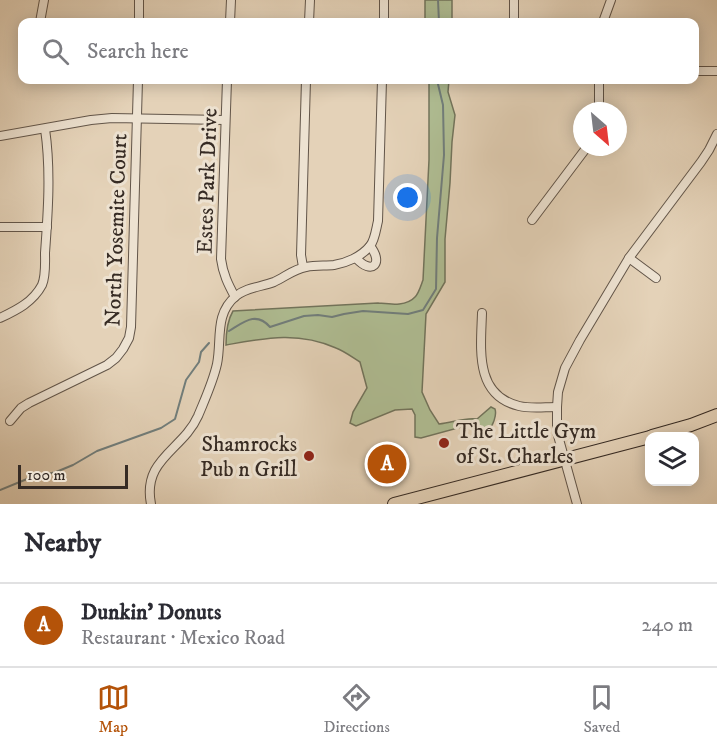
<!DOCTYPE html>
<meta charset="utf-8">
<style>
:root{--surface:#fff;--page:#f7f7f7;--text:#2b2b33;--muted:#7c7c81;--line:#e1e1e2;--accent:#b45309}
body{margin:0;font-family:"IM FELL DW Pica",serif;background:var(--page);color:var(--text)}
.controls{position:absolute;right:18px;bottom:18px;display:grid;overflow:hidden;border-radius:12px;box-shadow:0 3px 15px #0003}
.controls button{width:54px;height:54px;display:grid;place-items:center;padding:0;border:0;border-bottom:2px solid var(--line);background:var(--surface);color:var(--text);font:30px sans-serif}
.compass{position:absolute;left:573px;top:102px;width:54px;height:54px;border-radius:50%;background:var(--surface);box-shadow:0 3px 15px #0003;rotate:152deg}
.scale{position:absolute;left:18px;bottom:15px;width:110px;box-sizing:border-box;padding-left:6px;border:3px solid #362b24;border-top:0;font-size:16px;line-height:21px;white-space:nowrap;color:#362b24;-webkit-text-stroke:4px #ede2d1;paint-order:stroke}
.you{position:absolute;left:408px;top:198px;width:21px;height:21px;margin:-15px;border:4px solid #fff;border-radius:50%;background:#1a73e8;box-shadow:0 0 0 9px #1a73e833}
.badge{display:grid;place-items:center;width:39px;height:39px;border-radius:50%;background:var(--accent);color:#fff;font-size:20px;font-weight:700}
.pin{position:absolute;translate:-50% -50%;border:3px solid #fff;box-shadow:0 2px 6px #0006}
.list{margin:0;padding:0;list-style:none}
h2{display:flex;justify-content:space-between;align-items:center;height:78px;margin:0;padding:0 24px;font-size:26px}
h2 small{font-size:20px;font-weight:400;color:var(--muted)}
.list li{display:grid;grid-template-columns:39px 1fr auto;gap:18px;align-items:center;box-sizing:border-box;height:84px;padding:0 24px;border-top:2px solid var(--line)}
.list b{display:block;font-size:22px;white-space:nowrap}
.list p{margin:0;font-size:20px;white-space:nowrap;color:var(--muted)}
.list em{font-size:20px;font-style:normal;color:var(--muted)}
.icon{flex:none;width:33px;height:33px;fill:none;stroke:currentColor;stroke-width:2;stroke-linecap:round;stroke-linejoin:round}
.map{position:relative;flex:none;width:717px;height:504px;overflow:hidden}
.search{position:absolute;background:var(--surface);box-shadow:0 3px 15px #0003;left:18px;right:18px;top:18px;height:66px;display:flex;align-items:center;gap:15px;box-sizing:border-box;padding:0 21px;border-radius:12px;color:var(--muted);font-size:22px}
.sheet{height:162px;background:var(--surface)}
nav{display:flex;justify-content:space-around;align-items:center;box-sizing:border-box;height:84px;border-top:2px solid var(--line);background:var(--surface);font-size:16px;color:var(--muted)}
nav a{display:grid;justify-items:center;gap:3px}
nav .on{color:var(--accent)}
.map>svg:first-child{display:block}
.green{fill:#afbd93;stroke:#72745c;stroke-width:1.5}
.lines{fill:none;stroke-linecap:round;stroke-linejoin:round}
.stream{stroke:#717e7c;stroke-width:2}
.street-casing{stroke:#625549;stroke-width:10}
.primary-casing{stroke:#362b24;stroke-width:14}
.street{stroke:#ede2d1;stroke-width:8}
.primary{stroke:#e4d2b8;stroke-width:12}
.poi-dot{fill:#8f2418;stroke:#ede2d1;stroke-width:2}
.labels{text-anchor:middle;stroke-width:6;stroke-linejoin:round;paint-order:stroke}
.street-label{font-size:22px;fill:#362b24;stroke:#ede2d1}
.poi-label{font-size:22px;fill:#362b24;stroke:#ede2d1;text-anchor:start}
</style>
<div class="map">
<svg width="717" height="504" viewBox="0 0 717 504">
<rect width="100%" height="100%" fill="#e4d2b8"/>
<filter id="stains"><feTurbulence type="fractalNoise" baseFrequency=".00333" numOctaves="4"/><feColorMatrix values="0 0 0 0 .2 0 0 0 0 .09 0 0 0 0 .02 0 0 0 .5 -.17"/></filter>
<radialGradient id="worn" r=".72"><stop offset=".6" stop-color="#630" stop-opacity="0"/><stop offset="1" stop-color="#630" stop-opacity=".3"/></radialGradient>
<g class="green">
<rect x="425" y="0" width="27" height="22"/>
<path d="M429 80H449L448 92 455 115 452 142 450 183 445 239V282L426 314 422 392 430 410 439 424C452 423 465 417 477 419L491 407 495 409C497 415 493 426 488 431L482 429 476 423 421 438 415 437V415L412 409 395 410 356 426 350 423 353 412 367 388 360 362C352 357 344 351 336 348 298 331 265 338 226 345 226 333 227 321 233 311L378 303C389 304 406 307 415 297 419 293 421 285 423 280L429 160Z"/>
</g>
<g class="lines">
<g class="stream">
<path d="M438 0 439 22"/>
<path d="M229 331C244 322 256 311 270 327L304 316 318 315 332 317 344 314 363 311 408 314 423 310 436 289 437 238 444 155 443 105 437 80"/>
<path d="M0 490 27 479 56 472 73 465 97 451 161 428 175 419 186 380 199 362 201 352 209 343"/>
</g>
<g class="street-casing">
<g id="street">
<path d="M514 0V22"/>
<path d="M40 22 44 0"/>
<path d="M139 22V0"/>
<path d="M230 22 231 0"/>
<path d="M309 22 310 0"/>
<path d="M384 22V0"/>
<path d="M603 22 611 0"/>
<path d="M694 71H717"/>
<path d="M227 80 221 259C223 274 228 284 235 297"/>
<path d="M599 111V80"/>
<path d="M0 136 91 120 112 118 225 120"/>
<path d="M532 220 587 147"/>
<path d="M0 227H47"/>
<path d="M356 258C372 276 384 263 370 246"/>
<path d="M629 258 656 278"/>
<path d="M303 267 301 255 306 80"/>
<path d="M482 313C481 348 474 395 519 406 531 409 544 407 557 407"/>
<path d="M0 318C17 310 33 302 42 285 46 276 45 262 45 253 48 212 51 170 45 129"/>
<path d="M10 421 21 408 29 403 107 365 116 358 123 349 129 338 131 327 138 80"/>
<path d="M151 504C142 459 183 450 198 416 205 399 213 382 217 364 222 340 214 314 236 296 247 287 261 287 274 282 285 277 294 269 306 267 316 265 325 266 334 265 346 263 361 257 370 246 375 240 376 229 378 221L382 80"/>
<path d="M577 504 557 432V407L558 392 565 368 580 340 629 258 701 162 709 150 717 134"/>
</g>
</g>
<g class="primary-casing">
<g id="primary">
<path d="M652 436 691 425 717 415"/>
<path d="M394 504 650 437"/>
</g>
</g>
<use href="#street" class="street"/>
<use href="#primary" class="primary"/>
</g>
<g class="poi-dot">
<circle cx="444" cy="443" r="6"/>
<circle cx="309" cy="456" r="6"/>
</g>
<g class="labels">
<g class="street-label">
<text transform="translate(206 181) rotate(-88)" y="8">Estes Park Drive</text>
<text transform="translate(115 230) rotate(-88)" y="8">North Yosemite Court</text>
</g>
<g class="poi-label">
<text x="456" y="438">The Little Gym<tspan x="456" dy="25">of St. Charles</tspan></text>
<text x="297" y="451" text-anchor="end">Shamrocks<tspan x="297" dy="25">Pub n Grill</tspan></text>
</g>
</g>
<rect width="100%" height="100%" filter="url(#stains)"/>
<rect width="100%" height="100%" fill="url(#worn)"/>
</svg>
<div class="controls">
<button><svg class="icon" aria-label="layers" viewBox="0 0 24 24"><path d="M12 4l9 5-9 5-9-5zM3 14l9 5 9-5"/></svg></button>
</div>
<svg class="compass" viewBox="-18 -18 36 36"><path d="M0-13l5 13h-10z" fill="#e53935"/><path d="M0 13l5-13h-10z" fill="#7c7c81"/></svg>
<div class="scale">100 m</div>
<div class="you"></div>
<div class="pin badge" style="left:387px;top:464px">A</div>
<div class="search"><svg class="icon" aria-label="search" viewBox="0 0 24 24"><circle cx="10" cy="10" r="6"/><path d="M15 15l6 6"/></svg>Search here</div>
</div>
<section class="sheet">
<h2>Nearby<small></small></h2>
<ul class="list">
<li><span class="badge">A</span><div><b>Dunkin' Donuts</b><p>Restaurant · Mexico Road</p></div><em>240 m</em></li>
</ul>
</section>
<nav>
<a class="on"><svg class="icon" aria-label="map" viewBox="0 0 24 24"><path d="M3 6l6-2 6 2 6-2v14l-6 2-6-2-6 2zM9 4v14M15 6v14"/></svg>Map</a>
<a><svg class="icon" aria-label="directions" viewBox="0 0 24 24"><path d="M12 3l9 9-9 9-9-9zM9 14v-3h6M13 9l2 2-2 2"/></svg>Directions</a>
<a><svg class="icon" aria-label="saved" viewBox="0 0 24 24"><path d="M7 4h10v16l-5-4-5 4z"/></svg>Saved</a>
</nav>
